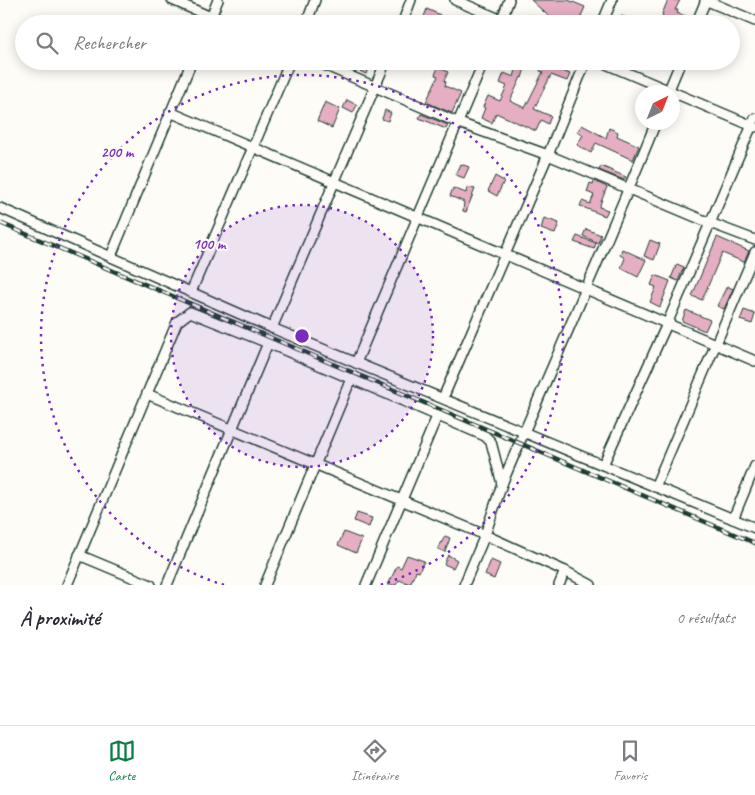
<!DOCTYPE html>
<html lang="fr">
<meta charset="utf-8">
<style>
:root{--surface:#fff;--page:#f7f7f7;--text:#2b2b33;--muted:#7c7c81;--line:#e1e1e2;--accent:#0b8043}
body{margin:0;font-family:Caveat,sans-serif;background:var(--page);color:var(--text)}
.compass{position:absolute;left:635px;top:85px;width:45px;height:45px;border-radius:50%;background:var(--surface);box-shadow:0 2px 12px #0003;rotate:43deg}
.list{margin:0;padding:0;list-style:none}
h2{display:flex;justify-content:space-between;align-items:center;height:65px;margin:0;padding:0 20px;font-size:21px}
h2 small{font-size:16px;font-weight:400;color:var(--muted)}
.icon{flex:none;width:28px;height:28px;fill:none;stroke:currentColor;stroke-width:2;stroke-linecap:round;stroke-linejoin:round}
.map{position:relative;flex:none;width:755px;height:585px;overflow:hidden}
.search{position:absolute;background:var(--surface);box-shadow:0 2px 12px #0003;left:15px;right:15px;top:15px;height:55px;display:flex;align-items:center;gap:12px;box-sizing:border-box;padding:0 18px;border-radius:28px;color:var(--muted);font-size:19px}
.sheet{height:140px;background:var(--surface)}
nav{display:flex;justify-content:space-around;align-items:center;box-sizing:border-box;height:70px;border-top:1px solid var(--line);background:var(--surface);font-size:14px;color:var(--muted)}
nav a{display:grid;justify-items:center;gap:2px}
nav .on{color:var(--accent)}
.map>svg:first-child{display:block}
.building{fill:#e6aec3;stroke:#1f3d34}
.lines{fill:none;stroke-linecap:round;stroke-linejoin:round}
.minor-casing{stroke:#1f3d34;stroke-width:12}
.minor{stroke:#fdfcf7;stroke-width:9}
.rail-casing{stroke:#1f3d34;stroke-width:4.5}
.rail{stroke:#fdfcf7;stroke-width:2.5;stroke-dasharray:8;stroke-linecap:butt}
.ring{fill:none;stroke:#7b2cbf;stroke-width:2.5;stroke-dasharray:2.5 5}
.centre{fill:#7b2cbf;stroke:#fdfcf7;stroke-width:2.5}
.ring-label{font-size:15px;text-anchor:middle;font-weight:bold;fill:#7b2cbf;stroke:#fdfcf7;stroke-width:4.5;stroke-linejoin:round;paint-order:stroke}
</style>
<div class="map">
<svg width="755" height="585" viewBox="0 0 755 585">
<rect width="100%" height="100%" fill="#fdfcf7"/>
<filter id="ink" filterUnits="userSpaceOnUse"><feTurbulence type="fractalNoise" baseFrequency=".02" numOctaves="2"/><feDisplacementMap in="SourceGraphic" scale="10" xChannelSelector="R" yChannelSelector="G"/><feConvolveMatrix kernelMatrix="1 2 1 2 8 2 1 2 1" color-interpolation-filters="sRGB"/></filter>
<g filter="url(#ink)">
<g class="building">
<path d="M531 0H568L585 7 578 23 566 18 564 24H557Z"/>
<path d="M668 0H680L675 10H678L677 13 691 18 688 24H659L663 15 662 14Z"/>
<path d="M427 9 440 15 437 24H426L427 21 423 19Z"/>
<path d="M531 15 552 23 551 24H527Z"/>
<path d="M621 16 628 18 626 24H618Z"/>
<path d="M354 61H359L370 67 366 74 351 67Z"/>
<path d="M543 63 570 74 567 81 551 75 534 109 551 116 548 124 541 120 536 131 496 113 492 123 481 118 485 108 483 107 488 96 500 101 507 86 500 83 504 73 514 77 517 66 525 68 522 78 521 77 510 101 525 108 543 72 540 71Z"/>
<path d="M438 67 448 72 444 81 446 82 445 86 461 93 452 113 426 102 438 76 435 75Z"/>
<path d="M347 100 357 105 353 113 343 108Z"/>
<path d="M325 102 340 109 332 128 317 121Z"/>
<path d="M385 110 391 113 388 121 382 119Z"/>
<path d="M421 114 448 125 446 129 419 118Z"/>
<path d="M582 125 606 138 609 128 618 132 617 136 639 146 633 160 596 143 591 153 577 145 583 135 577 132Z"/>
<path d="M461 164 469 167 464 178 456 175Z"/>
<path d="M601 166 626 177 624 180 599 170Z"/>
<path d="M495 176 504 181 497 196 488 191Z"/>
<path d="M594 181 607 187 599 207 608 210 605 216 580 206 582 201 590 204 594 195 587 192 590 183 593 184Z"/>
<path d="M467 187 475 189 466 212 463 211 464 202 450 196 453 188 466 193Z"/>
<path d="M544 218 559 223 555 234 541 229Z"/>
<path d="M586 229 601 235 598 243 583 236Z"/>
<path d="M577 236 596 243 594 249 574 242Z"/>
<path d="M717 237 749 251 744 262 722 253 702 300 692 296Z"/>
<path d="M650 240 660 244 654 260 644 256Z"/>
<path d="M622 249 646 260 638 277 621 268 625 258 620 255Z"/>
<path d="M677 264 684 267 678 281 671 278Z"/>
<path d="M655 275 670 281 660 307 650 302 656 287 651 285Z"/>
<path d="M727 286 733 289 724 309 717 306Z"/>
<path d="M686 310 710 320 705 331 682 321Z"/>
<path d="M744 310 755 314 752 324 740 320Z"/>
<path d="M357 513 372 518 369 527 354 521Z"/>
<path d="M344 532 362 539 356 553 338 545Z"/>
<path d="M445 536 450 538 445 552 438 549Z"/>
<path d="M407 555 424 561 419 572 416 571 410 584 399 580 396 585H388L397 566 401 568Z"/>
<path d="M448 555 457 560 453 568 444 564Z"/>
<path d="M491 560 500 564 494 579 485 575Z"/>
</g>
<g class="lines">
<g class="minor-casing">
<g id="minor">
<path d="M172 0 227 24"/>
<path d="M455 0 511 24"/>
<path d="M705 0 755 21"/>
<path d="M208 24 218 0"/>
<path d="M306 24 315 0"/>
<path d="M402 24 411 0"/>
<path d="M500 24 509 0"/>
<path d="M602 24 612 0"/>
<path d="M696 24 706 0"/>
<path d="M315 61 459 123 548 155 710 223 755 240"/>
<path d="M599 61 755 127"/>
<path d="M668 92 681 61"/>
<path d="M170 112 755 361"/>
<path d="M0 208 272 328 755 528"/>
<path d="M111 256 192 61"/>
<path d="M191 292 290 61"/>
<path d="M272 328 386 61"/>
<path d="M356 363 484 61"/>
<path d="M147 394 485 535 565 571 591 585"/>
<path d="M443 398 548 155 586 61"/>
<path d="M603 465 667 324 755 118"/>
<path d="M502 484C553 363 607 244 656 122"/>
<path d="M655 487 755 252"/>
<path d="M733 519 755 466"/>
<path d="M79 555 151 585"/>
<path d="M67 585 177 322 190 312 268 343 485 436 491 442 502 484 485 535 464 585"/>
<path d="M167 585 268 343"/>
<path d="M265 585 351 379"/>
<path d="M366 585 438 414"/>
<path d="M559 585 565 571"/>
</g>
</g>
<use href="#minor" class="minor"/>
<g class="rail-casing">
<path id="rail" d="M0 223 755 543"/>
</g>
<use href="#rail" class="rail"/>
</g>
</g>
<circle cx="302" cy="336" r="131" fill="#7b2cbf" fill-opacity=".12"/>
<g class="ring">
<circle cx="302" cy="336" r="131"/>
<path d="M224 585A261 261 0 1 1 380 585"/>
</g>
<circle cx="302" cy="336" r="8" class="centre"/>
<g class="ring-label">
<text x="117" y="157">200 m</text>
<text x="209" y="249">100 m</text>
</g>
</svg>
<svg class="compass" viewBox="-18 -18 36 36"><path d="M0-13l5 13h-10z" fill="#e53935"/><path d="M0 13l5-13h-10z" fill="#7c7c81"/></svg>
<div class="search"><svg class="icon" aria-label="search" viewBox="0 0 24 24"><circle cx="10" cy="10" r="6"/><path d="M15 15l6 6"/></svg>Rechercher</div>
</div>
<section class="sheet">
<h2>À proximité<small>0 résultats</small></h2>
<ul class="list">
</ul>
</section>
<nav>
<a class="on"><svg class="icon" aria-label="map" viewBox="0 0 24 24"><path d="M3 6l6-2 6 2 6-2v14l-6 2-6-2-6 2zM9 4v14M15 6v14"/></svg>Carte</a>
<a><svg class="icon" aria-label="directions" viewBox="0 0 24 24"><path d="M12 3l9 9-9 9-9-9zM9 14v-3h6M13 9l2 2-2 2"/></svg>Itinéraire</a>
<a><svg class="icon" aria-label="saved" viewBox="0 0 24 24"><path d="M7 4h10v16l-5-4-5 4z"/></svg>Favoris</a>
</nav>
